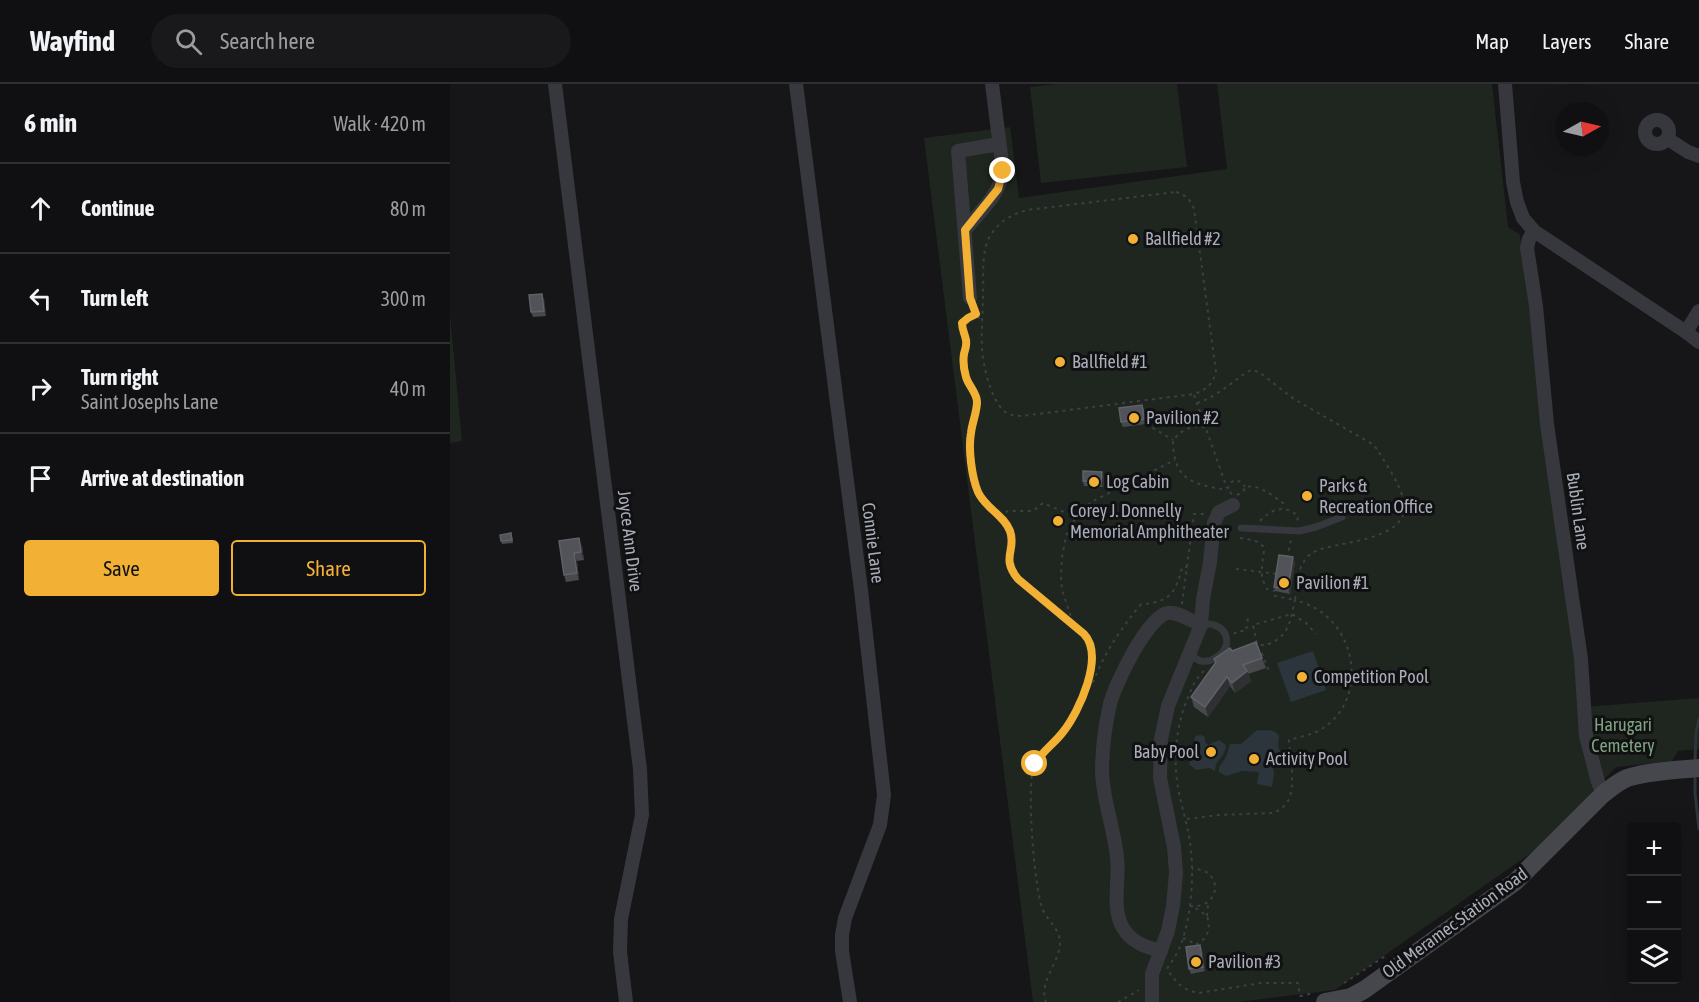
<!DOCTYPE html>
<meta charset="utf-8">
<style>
:root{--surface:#101012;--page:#19191b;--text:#f1f3f6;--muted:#9c9d9f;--line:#303032;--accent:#f2b134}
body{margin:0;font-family:"Asap Condensed",sans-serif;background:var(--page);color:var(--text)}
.controls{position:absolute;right:18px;bottom:18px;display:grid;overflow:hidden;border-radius:6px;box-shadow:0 6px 24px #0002}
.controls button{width:54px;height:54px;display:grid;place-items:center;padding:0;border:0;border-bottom:2px solid var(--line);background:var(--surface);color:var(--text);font:30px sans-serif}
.compass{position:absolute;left:1105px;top:18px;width:54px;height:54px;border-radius:50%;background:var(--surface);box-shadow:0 6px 24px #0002;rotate:82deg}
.stop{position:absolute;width:18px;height:18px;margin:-14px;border:4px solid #f2b134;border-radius:50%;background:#fff}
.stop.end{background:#f2b134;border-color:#fff;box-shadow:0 2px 6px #0008}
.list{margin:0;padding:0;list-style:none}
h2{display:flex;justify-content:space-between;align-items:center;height:78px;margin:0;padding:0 24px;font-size:26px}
h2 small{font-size:20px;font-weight:400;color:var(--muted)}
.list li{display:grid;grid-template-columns:39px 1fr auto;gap:18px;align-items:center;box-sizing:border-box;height:90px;padding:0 24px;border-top:2px solid var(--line)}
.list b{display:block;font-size:22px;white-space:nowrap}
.list p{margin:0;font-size:20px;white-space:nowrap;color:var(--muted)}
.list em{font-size:20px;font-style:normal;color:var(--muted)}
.actions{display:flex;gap:12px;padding:18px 24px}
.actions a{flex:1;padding:14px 0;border:2px solid var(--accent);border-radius:6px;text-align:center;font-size:21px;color:var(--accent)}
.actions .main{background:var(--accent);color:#111}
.icon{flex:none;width:33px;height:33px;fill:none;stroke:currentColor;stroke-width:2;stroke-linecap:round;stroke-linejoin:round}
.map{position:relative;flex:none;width:1249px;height:918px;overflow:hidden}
header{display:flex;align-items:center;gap:36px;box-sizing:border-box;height:84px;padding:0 30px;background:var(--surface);border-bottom:2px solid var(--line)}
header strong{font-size:28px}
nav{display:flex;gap:33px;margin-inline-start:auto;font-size:21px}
.search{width:420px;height:54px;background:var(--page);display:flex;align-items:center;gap:15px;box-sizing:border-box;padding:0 21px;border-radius:33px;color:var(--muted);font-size:22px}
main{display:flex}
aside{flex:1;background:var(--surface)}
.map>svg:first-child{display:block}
.green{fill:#1e261f}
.water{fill:#2c353c}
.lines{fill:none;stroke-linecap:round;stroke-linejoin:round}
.stream{stroke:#2c353c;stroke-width:3}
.path{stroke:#3d3f44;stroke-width:2;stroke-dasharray:3 4.5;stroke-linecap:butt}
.lane{stroke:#37383d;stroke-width:7}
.street{stroke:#37383d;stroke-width:14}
.secondary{stroke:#45474d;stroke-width:18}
.wall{fill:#47494d}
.shaded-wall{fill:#2f3033}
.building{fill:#525359;stroke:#5f6168;stroke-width:1.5}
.route{stroke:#f2b134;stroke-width:8}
.poi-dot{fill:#f2b134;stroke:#111113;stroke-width:2}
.labels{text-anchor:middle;stroke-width:6;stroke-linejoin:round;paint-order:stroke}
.poi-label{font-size:18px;fill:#a8adb8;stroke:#111113;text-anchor:start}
.street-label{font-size:18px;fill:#a8adb8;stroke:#111113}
.park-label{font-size:18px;fill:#7fa381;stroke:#111113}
</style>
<header>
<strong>Wayfind</strong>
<div class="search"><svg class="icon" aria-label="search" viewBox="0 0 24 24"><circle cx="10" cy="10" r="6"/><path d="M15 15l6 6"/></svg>Search here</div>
<nav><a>Map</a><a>Layers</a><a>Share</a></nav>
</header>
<main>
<aside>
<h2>6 min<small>Walk · 420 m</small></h2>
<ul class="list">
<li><svg class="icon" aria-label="ahead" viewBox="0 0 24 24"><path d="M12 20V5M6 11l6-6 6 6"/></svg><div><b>Continue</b></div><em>80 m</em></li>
<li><svg class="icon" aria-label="left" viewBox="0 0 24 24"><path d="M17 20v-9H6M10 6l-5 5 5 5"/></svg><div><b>Turn left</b></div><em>300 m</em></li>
<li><svg class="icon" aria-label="right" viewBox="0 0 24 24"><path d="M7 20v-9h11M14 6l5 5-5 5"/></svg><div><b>Turn right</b><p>Saint Josephs Lane</p></div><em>40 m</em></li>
<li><svg class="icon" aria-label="arrive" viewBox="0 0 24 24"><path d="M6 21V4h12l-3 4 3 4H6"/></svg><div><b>Arrive at destination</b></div></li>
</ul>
<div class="actions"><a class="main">Save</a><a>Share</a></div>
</aside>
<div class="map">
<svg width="1249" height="918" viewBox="0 0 1249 918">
<rect width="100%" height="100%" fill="#161618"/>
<g class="green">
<path d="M608 0H727L737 83 591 99 580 3Z"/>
<path d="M767 0H1042L1058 143 1070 151 1134 623 1249 614V665L1228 667 1222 677 1166 683 1088 764 885 906 788 918H583L474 54 560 43 569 114 777 85Z"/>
<path d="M0 231 12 357 0 359Z"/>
</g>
<g class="water">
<path d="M863 567 876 606 841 618 827 579Z"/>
<path d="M807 646C816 648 823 643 829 652L828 663 832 670V677L827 682 823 684 824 689 822 703 807 700 809 688 792 687 776 692 769 688V683L776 673 780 660H791Z"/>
<path d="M751 651 755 653V658L758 661 769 656 776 661C776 672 765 676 765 687L759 684 746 686 739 680 741 672 751 665 750 662 746 660 744 655 746 652Z"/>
</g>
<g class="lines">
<g class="stream">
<path d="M1245 677 1246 648 1249 635"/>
<path d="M1245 690V709L1249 745"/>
</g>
<g class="path">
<path d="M726 108C736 111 740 115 744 125L766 288C762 301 756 306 744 310L572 332C566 332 559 331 554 327 541 316 532 279 532 262 531 245 533 228 533 211 534 194 531 173 538 156 546 139 560 131 577 126Z"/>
<path d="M525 225 531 239"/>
<path d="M526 230 518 234 512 239V245L517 260 514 271 516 295 526 312 527 319 520 357 525 394 527 405 532 415 553 436 559 445 561 455 558 476 561 485 568 495 634 550C648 564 640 589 635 606 629 624 620 640 608 654 599 665 588 671 583 685 577 707 584 805 593 826 598 837 609 845 610 857 611 878 588 897 596 918"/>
<path d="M744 311 777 404"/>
<path d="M747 319C766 313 781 299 797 288L801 286 809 288 844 315 922 360 927 365C936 380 948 397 953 414 964 449 911 456 888 461 876 464 862 465 855 476 847 486 847 504 845 516L820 511"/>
<path d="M696 340 723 356"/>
<path d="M755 343C741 341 733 345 723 356 723 396 742 400 777 406"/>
<path d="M782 410 777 406 780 399 785 396 791 398 795 403"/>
<path d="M787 411 793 408 795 403C809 400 822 411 833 419V424"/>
<path d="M549 432 558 427H583L593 419 626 433"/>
<path d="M810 437C821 425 835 420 848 432L847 440"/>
<path d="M790 454C826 459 810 466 812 491 812 496 815 501 817 505L825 507"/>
<path d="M837 474 841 456"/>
<path d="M786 485 828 490"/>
<path d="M732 520 744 430H755"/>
<path d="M623 539 612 506 611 492 612 473 616 452 626 433 641 418 725 376"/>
<path d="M784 550 788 547H796L798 534"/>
<path d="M806 565 811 567 819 587"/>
<path d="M754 587C745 594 741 607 736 618 726 645 723 675 728 704 732 725 739 745 741 766 744 795 741 838 729 865 726 872 721 878 717 885 726 898 732 906 749 909L811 899H848L850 912 864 909"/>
<path d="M637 600 642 601C655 567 669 548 691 520 719 519 726 509 732 483H737"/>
<path d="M737 735 768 731 824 729C829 726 835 723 838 717 846 703 840 672 839 656 849 653 861 651 870 646 913 621 910 559 874 530 865 523 855 519 845 516 841 533 840 551 821 559 816 561 813 562 807 560L803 541 842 530 856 539 866 550"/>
<path d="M740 822C771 826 775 784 742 785"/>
<path d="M757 832 758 820"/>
<path d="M733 854 740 857 745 861C758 855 761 845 757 832L744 823"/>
<path d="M894 899 937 871"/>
<path d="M668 918 689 906"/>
</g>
<g class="lane">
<path d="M791 444 849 447 866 443 892 433"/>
<path d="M739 570C743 572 747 576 751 577 757 578 761 577 765 574 788 561 774 535 751 541"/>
</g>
<g class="street">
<path d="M105 0 190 685 192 731 171 835 170 868 176 918"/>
<path d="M346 0 411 506 434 711 430 741 395 834 392 851V867L400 918"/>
<path d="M1055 0 1063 98 1067 118 1073 134 1084 147 1236 248 1249 258"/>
<circle cx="1207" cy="48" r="12"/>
<path d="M1218 55 1238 68 1249 72"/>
<path d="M515 146C529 128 550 111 553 87L542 0"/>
<path d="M1084 147 1079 155 1077 164 1086 222 1097 340 1131 575 1136 652 1148 698 1153 710"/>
<path d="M520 214 508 67 549 60"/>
<path d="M1236 248 1249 227"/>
<path d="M711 867C696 863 682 859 673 844 661 824 670 796 667 773 664 744 653 717 652 688 652 665 655 642 660 620 665 600 697 534 717 529 727 527 741 537 751 541"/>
<path d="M702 918V890L718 847 723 822 726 789 724 763 710 694 711 655 718 622 751 541 753 515 760 478 764 439 769 428 783 421"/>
</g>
<path class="secondary" d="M875 918 901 913 914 906 1065 798 1153 710C1161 704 1168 698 1177 694 1199 687 1226 686 1249 684"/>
</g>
<g class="wall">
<path d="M94 215 96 232 83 233 81 228Z"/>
<path d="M692 321 694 325 696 340 673 343 671 338Z"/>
<path d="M652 388 654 393 653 403 634 402 633 397Z"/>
<path d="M62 452 63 459 52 460 51 457Z"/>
<path d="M109 457 132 462 134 476 127 477 129 496 116 498 114 491Z"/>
<path d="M845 478 840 510 825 507 824 503Z"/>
<path d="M806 558 816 584 798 590 801 597 785 609 780 602 758 633 744 623 741 613 765 579 764 575 782 567Z"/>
<path d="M750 861 752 866 755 887 741 890 739 885Z"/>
</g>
<g class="shaded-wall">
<path d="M92 210 94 215 96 232 94 227Z"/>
<path d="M652 388 654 393 653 403 651 398Z"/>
<path d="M129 454 132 462 134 476 131 468Z"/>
<path d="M124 469 127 477 129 496 127 489Z"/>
<path d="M843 473 845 478 840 510 838 505Z"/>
<path d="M797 587 801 597 785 609 782 599Z"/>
<path d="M777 593 780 602 758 633 755 623Z"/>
<path d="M750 861 752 866 755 887 753 883Z"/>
</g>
<g class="building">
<path d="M92 210 94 227 81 228 79 211Z"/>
<path d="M692 321 694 335 671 338 669 324Z"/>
<path d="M633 387 652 388 651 398 633 397Z"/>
<path d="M61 449 62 456 51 457 50 451Z"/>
<path d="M129 454 131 468 124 469 127 489 114 491 109 457Z"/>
<path d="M829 471 843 473 838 505 824 503Z"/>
<path d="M806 558 812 574 793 581 797 587 782 599 777 593 755 623 741 613 766 578 764 575 780 564 782 567Z"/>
<path d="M750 861 753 883 739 885 736 863Z"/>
</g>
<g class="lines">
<path class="route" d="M553 87 548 105 515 146 520 214 526 230 518 234 512 239C512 246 515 250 516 256 517 262 515 265 514 270 513 276 514 286 516 293 518 301 527 309 527 318 527 328 522 339 521 349 518 365 522 394 528 408 535 424 554 431 560 447 567 466 550 473 568 495L634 550C655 572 629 628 613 648 604 660 592 667 585 680"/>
</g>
<g class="poi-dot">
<circle cx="683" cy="155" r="6"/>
<circle cx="610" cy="278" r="6"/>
<circle cx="684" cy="334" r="6"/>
<circle cx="644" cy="398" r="6"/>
<circle cx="857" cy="412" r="6"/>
<circle cx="608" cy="437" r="6"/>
<circle cx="834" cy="499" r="6"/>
<circle cx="852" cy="593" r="6"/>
<circle cx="761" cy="668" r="6"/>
<circle cx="804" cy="675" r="6"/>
<circle cx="746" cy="878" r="6"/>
</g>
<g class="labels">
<g class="poi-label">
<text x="695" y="161">Ballfield #2</text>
<text x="622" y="284">Ballfield #1</text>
<text x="696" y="340">Pavilion #2</text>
<text x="656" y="404">Log Cabin</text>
<text x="869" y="408">Parks &amp;<tspan x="869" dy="21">Recreation Office</tspan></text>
<text x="620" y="433">Corey J. Donnelly<tspan x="620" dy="21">Memorial Amphitheater</tspan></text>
<text x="846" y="505">Pavilion #1</text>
<text x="864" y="599">Competition Pool</text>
<text x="749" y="674" text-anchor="end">Baby Pool</text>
<text x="816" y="681">Activity Pool</text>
<text x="758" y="884">Pavilion #3</text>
</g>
<g class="street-label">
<text transform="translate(1128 427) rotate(82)" y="6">Bublin Lane</text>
<text transform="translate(180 457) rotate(83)" y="6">Joyce Ann Drive</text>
<text transform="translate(423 459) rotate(83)" y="6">Connie Lane</text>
<text transform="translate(1005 839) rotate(-36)" y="6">Old Meramec Station Road</text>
</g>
<g class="park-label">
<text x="1173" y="647">Harugari<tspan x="1173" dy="21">Cemetery</tspan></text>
</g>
</g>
</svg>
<div class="controls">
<button>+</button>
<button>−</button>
<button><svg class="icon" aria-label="layers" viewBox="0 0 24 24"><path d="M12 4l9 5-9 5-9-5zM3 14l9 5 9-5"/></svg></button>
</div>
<svg class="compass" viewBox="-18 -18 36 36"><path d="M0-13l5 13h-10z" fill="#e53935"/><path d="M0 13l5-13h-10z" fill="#9c9d9f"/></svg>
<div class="stop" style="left:585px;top:680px"></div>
<div class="stop end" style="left:553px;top:87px"></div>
</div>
</main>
